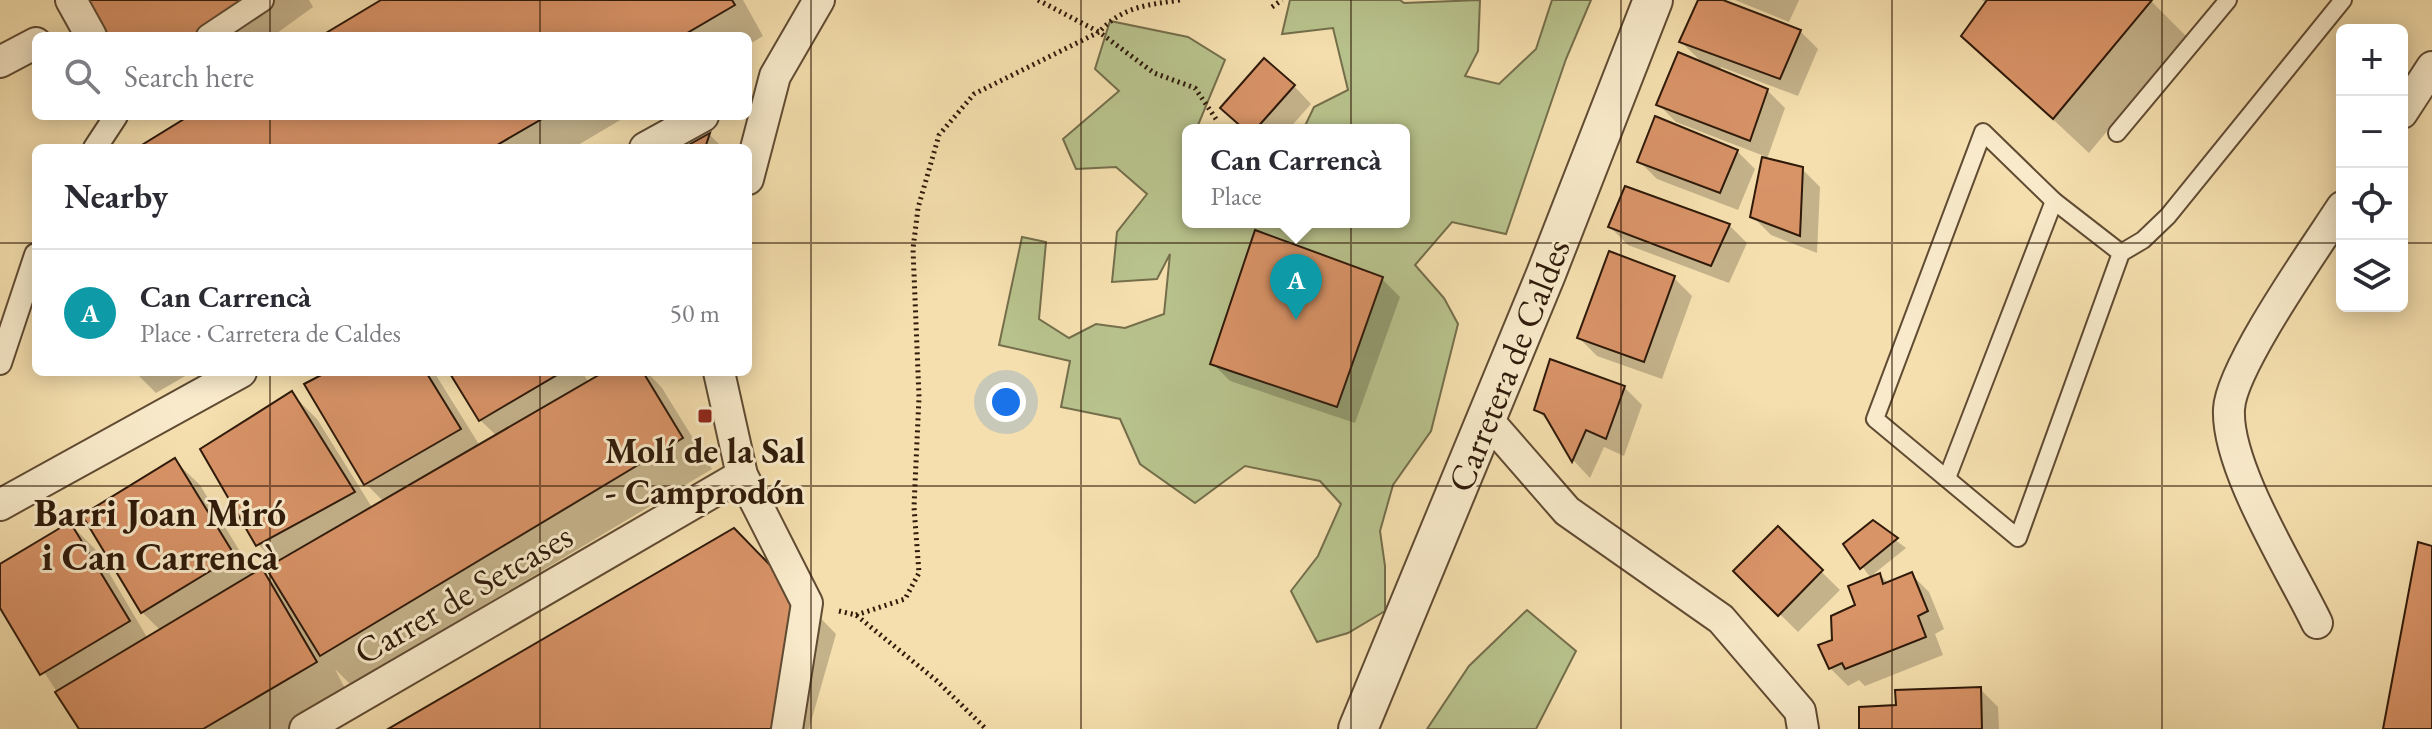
<!DOCTYPE html>
<meta charset="utf-8">
<style>
:root{--surface:#fff;--page:#f2f2f3;--text:#2b2b33;--muted:#7c7c81;--line:#e1e1e2;--accent:#8f2418}
body{margin:0;font-family:"EB Garamond",serif;background:var(--page);color:var(--text)}
.controls{position:absolute;right:24px;top:24px;display:grid;overflow:hidden;border-radius:12px;box-shadow:0 4px 20px #0003}
.controls button{width:72px;height:72px;display:grid;place-items:center;padding:0;border:0;border-bottom:2px solid var(--line);background:var(--surface);color:var(--text);font:40px sans-serif}
.you{position:absolute;left:1006px;top:402px;width:28px;height:28px;margin:-20px;border:6px solid #fff;border-radius:50%;background:#1a73e8;box-shadow:0 0 0 12px #1a73e833}
.badge{display:grid;place-items:center;width:52px;height:52px;border-radius:50%;background:var(--accent);color:#fff;font-size:26px;font-weight:700}
.pin{position:absolute;translate:-50% -66px;filter:drop-shadow(0 2px 4px #0008)}
.pin::after{content:'';position:absolute;top:42px;width:28px;height:24px;background:inherit;clip-path:polygon(0 0,100% 0,50% 100%)}
.popup{position:absolute;left:1182px;top:124px;width:228px;height:104px;box-sizing:border-box;display:grid;place-content:center;border-radius:12px;background:var(--surface);filter:drop-shadow(0 2px 6px #0005);font-size:26px;white-space:nowrap;color:var(--muted)}
.popup b{font-size:30px;color:var(--text)}
.popup::after{content:'';position:absolute;left:50%;top:100%;margin-left:-16px;border:16px solid transparent;border-top-color:var(--surface)}
.list{margin:0;padding:0;list-style:none}
h2{display:flex;justify-content:space-between;align-items:center;height:104px;margin:0;padding:0 32px;font-size:34px}
h2 small{font-size:26px;font-weight:400;color:var(--muted)}
.list li{display:grid;grid-template-columns:52px 1fr auto;gap:24px;align-items:center;box-sizing:border-box;height:128px;padding:0 32px;border-top:2px solid var(--line)}
.list b{display:block;font-size:30px;white-space:nowrap}
.list p{margin:0;font-size:26px;white-space:nowrap;color:var(--muted)}
.list em{font-size:26px;font-style:normal;color:var(--muted)}
.icon{flex:none;width:44px;height:44px;fill:none;stroke:currentColor;stroke-width:2;stroke-linecap:round;stroke-linejoin:round}
.map{position:relative;flex:none;width:2432px;height:729px;overflow:hidden}
.search{position:absolute;background:var(--surface);box-shadow:0 4px 20px #0003;left:32px;top:32px;width:720px;height:88px;display:flex;align-items:center;gap:20px;box-sizing:border-box;padding:0 28px;border-radius:12px;color:var(--muted);font-size:30px}
.panel{position:absolute;background:var(--surface);box-shadow:0 4px 20px #0003;left:32px;top:144px;width:720px;height:232px;border-radius:12px}
.map>svg:first-child{display:block}
.green{fill:#b8c28c;stroke:#746e4b;stroke-width:2}
.shadow{fill:#0003}
.building{fill:#d89367;stroke:#2f1a0a;stroke-width:2}
.lines{fill:none;stroke-linecap:round;stroke-linejoin:round}
.service-casing{stroke:#604b33;stroke-width:20}
.pedestrian-casing{stroke:#604b33;stroke-width:26}
.minor-casing{stroke:#604b33;stroke-width:34}
.tertiary-casing{stroke:#604b33;stroke-width:42}
.path{stroke:#2f1a0a;stroke-width:5;stroke-dasharray:2 4;stroke-linecap:butt}
.service{stroke:#f8eaca;stroke-width:16}
.pedestrian{stroke:#f8eaca;stroke-width:22}
.minor{stroke:#f8eaca;stroke-width:30}
.tertiary{stroke:#f8eaca;stroke-width:38}
.grid{fill:none;stroke:#2f1a0a;stroke-width:2;stroke-opacity:0.55}
.poi-dot{fill:#8f2418;stroke:#f8eaca;stroke-width:3}
.labels{text-anchor:middle;stroke-width:6;stroke-linejoin:round;paint-order:stroke}
.street-label{font-size:36px;fill:#2f1a0a;stroke:#f8eaca}
.poi-label{font-size:36px;font-weight:bold;fill:#2f1a0a;stroke:#f8eaca}
.neighbourhood-label{font-size:38px;font-weight:bold;fill:#2f1a0a;stroke:#f8eaca}
</style>
<div class="map">
<svg width="2432" height="729" viewBox="0 0 2432 729">
<rect width="100%" height="100%" fill="#f5dfae"/>
<filter id="stains"><feTurbulence type="fractalNoise" baseFrequency=".0025" numOctaves="4"/><feColorMatrix values="0 0 0 0 .2 0 0 0 0 .09 0 0 0 0 .02 0 0 0 .5 -.17"/></filter>
<radialGradient id="worn" r=".72"><stop offset=".6" stop-color="#630" stop-opacity="0"/><stop offset="1" stop-color="#630" stop-opacity=".3"/></radialGradient>
<g class="green">
<path d="M1290 0H1400L1404 3 1480 0 1478 51 1465 76 1499 84 1536 49 1552 0H1591L1566 59 1506 234 1452 222 1415 265 1444 298 1458 324 1431 431 1393 485 1380 531 1385 566V611L1348 633 1317 642 1291 591 1318 556 1341 504 1320 481 1245 466 1195 503 1140 464 1120 419 1061 407 1070 361 999 345 1022 237 1046 242 1039 319 1069 338 1096 324 1125 328 1164 314 1170 254 1157 279 1112 282 1117 232 1147 194 1116 167 1076 169 1063 139 1119 91 1095 69 1110 21 1188 37 1225 60 1196 130H1188V222H1404V130H1303L1314 107 1348 90 1333 28 1282 34Z"/>
<path d="M1527 610 1576 651 1536 729H1427L1469 666Z"/>
</g>
<g class="shadow">
<path d="M86 0H309L313 7 273 36H105Z"/>
<path d="M385 0H743L763 36 748 45V36H325Z"/>
<path d="M1700 0H1717L1800 31 1818 49 1798 96 1721 67 1719 71 1767 90 1785 108 1767 159 1802 169 1820 187 1817 253 1771 235 1753 217 1764 156 1676 122 1658 104 1704 64 1681 42Z"/>
<path d="M1735 0H1799L1789 22Z"/>
<path d="M1982 0H2150L2186 36 2089 153 1964 36 1987 4Z"/>
<path d="M1294 86 1311 104 1288 130H1246Z"/>
<path d="M192 116H627L573 148H139Z"/>
<path d="M710 135 723 148H687Z"/>
<path d="M1737 151 1755 169 1738 210 1657 179 1639 161Z"/>
<path d="M1729 225 1747 243 1729 283 1628 245 1610 227Z"/>
<path d="M1674 278 1692 296 1662 379 1597 356 1579 338Z"/>
<path d="M1382 279 1400 297 1355 423 1230 381 1212 363Z"/>
<path d="M135 372H192L156 393Z"/>
<path d="M331 372H434L480 446 497 436 480 420 451 372H582L589 383 608 372H647L662 388 712 469 351 685 335 669 350 698 298 729H81L0 604V567L70 524 95 549 148 639 161 631 142 612 175 461 200 485 254 575 262 571 279 588 277 564 258 544 292 394 317 419 373 509 384 502 366 484Z"/>
<path d="M1624 387 1642 405 1624 456 1604 447 1590 478 1574 461 1554 427 1536 409Z"/>
<path d="M1873 523 1906 548 1870 577 1846 544Z"/>
<path d="M1778 529 1840 590 1798 632 1736 571Z"/>
<path d="M764 560 836 634 809 729H392Z"/>
<path d="M1911 574 1929 592 1944 629 1935 634 1943 655 1865 686 1859 680 1848 686 1830 668 1834 642 1880 575 1889 584Z"/>
<path d="M1980 689 1998 707 1999 729H1861L1898 707Z"/>
</g>
<g class="building">
<path d="M84 0H252L203 36H103Z"/>
<path d="M381 0H732L735 5 682 36H321Z"/>
<path d="M1698 0H1723L1801 30 1780 79 1679 42Z"/>
<path d="M1987 0H2152L2053 119 1961 36Z"/>
<path d="M1678 52 1768 89 1750 141 1656 105Z"/>
<path d="M1264 58 1295 85 1255 130H1245L1220 108Z"/>
<path d="M189 116H547L492 148H137Z"/>
<path d="M1655 116 1738 150 1720 193 1637 162Z"/>
<path d="M710 133 705 148H683Z"/>
<path d="M1762 157 1803 167 1800 236 1750 217Z"/>
<path d="M1625 186 1730 224 1711 266 1608 227Z"/>
<path d="M1255 230 1383 277 1337 407 1210 364Z"/>
<path d="M1609 251 1675 276 1644 362 1577 338Z"/>
<path d="M1550 359 1625 386 1606 439 1586 430 1572 462 1544 414 1534 410Z"/>
<path d="M327 372H426L461 429 364 485 304 384Z"/>
<path d="M449 372H562L479 421Z"/>
<path d="M604 372H643L683 438 320 656 266 568Z"/>
<path d="M292 391 355 492 256 546 200 449Z"/>
<path d="M175 458 235 556 141 613 82 515Z"/>
<path d="M1873 520 1898 538 1860 569 1843 544Z"/>
<path d="M70 522 130 621 40 675 0 608V564Z"/>
<path d="M1778 526 1823 570 1778 616 1733 571Z"/>
<path d="M734 528 807 603 771 729H388Z"/>
<path d="M2418 542 2432 546V729H2383Z"/>
<path d="M262 568 317 662 203 729H79L55 692Z"/>
<path d="M1912 572 1928 611 1918 616 1926 637 1845 669 1842 663 1829 669 1818 645 1832 640 1831 616 1855 605 1848 586 1880 573 1883 584Z"/>
<path d="M1981 687 1982 729H1859V707L1896 705 1895 690Z"/>
</g>
<g class="lines">
<g class="service-casing">
<g id="service">
<path d="M2117 133 2228 0"/>
<path d="M2121 253 2054 201 1983 132 1875 419 2018 538 2121 253 2143 240 2168 216 2343 0"/>
<path d="M1947 478 2054 201"/>
</g>
</g>
<g class="pedestrian-casing">
<g id="pedestrian">
<path d="M208 36 262 0"/>
<path d="M95 148 116 116"/>
<path d="M0 363 36 255"/>
</g>
</g>
<g class="minor-casing">
<g id="minor">
<path d="M71 0 91 36"/>
<path d="M0 62 36 43"/>
<path d="M2402 113 2432 67"/>
<path d="M645 148 703 116"/>
<path d="M748 179 775 76 819 0"/>
<path d="M719 372 742 475 807 603 787 729"/>
<path d="M1486 418 1567 511 1721 619 1800 711 1803 729"/>
<path d="M0 505 241 372"/>
<path d="M2317 623C2291 569 2226 467 2229 409 2231 367 2316 247 2342 207"/>
<path d="M305 729 742 475"/>
</g>
</g>
<g class="tertiary-casing">
<path id="tertiary" d="M1358 729 1546 274 1653 0"/>
</g>
<g class="path">
<path d="M1038 0 1099 32C1123 6 1148 5 1180 0"/>
<path d="M1272 7 1282 0"/>
<path d="M839 611 856 615 937 681 986 729"/>
<path d="M856 615 905 599 919 573 914 507 919 397 913 249 918 208 939 135 974 94 1099 32 1154 73 1195 88 1216 119"/>
</g>
<use href="#service" class="service"/>
<use href="#pedestrian" class="pedestrian"/>
<use href="#minor" class="minor"/>
<use href="#tertiary" class="tertiary"/>
</g>
<path class="grid" d="M270 0V36M540 0V36M811 0V729M1081 0V729M1351 0V729M1621 0V729M1892 0V729M2162 0V729M270 116V148M540 116V148M0 243H36M748 243H2342M2402 243H2432M270 372V729M540 372V729M0 486H2432"/>
<rect class="poi-dot" x="697" y="408" width="16" height="16" rx="4"/>
<g class="labels">
<g class="street-label">
<text transform="translate(1508 365) rotate(-68)" y="13">Carretera de Caldes</text>
<text transform="translate(463 593) rotate(-30)" y="13">Carrer de Setcases</text>
</g>
<g class="poi-label">
<text x="705" y="463">Molí de la Sal<tspan x="705" dy="41">- Camprodón</tspan></text>
</g>
<g class="neighbourhood-label">
<text x="160" y="526">Barri Joan Miró<tspan x="160" dy="44">i Can Carrencà</tspan></text>
</g>
</g>
<rect width="100%" height="100%" filter="url(#stains)"/>
<rect width="100%" height="100%" fill="url(#worn)"/>
</svg>
<div class="controls">
<button>+</button>
<button>−</button>
<button><svg class="icon" aria-label="locate" viewBox="0 0 24 24"><circle cx="12" cy="12" r="6"/><path d="M12 2v4M12 18v4M2 12h4M18 12h4"/></svg></button>
<button><svg class="icon" aria-label="layers" viewBox="0 0 24 24"><path d="M12 4l9 5-9 5-9-5zM3 14l9 5 9-5"/></svg></button>
</div>
<div class="you"></div>
<div class="pin badge" style="left:1296px;top:320px;background:#0f9aa8">A</div>
<div class="popup"><b>Can Carrencà</b>Place</div>
<div class="search"><svg class="icon" aria-label="search" viewBox="0 0 24 24"><circle cx="10" cy="10" r="6"/><path d="M15 15l6 6"/></svg>Search here</div>
<section class="panel">
<h2>Nearby<small></small></h2>
<ul class="list">
<li><span class="badge" style="background:#0f9aa8">A</span><div><b>Can Carrencà</b><p>Place · Carretera de Caldes</p></div><em>50 m</em></li>
</ul>
</section>
</div>
